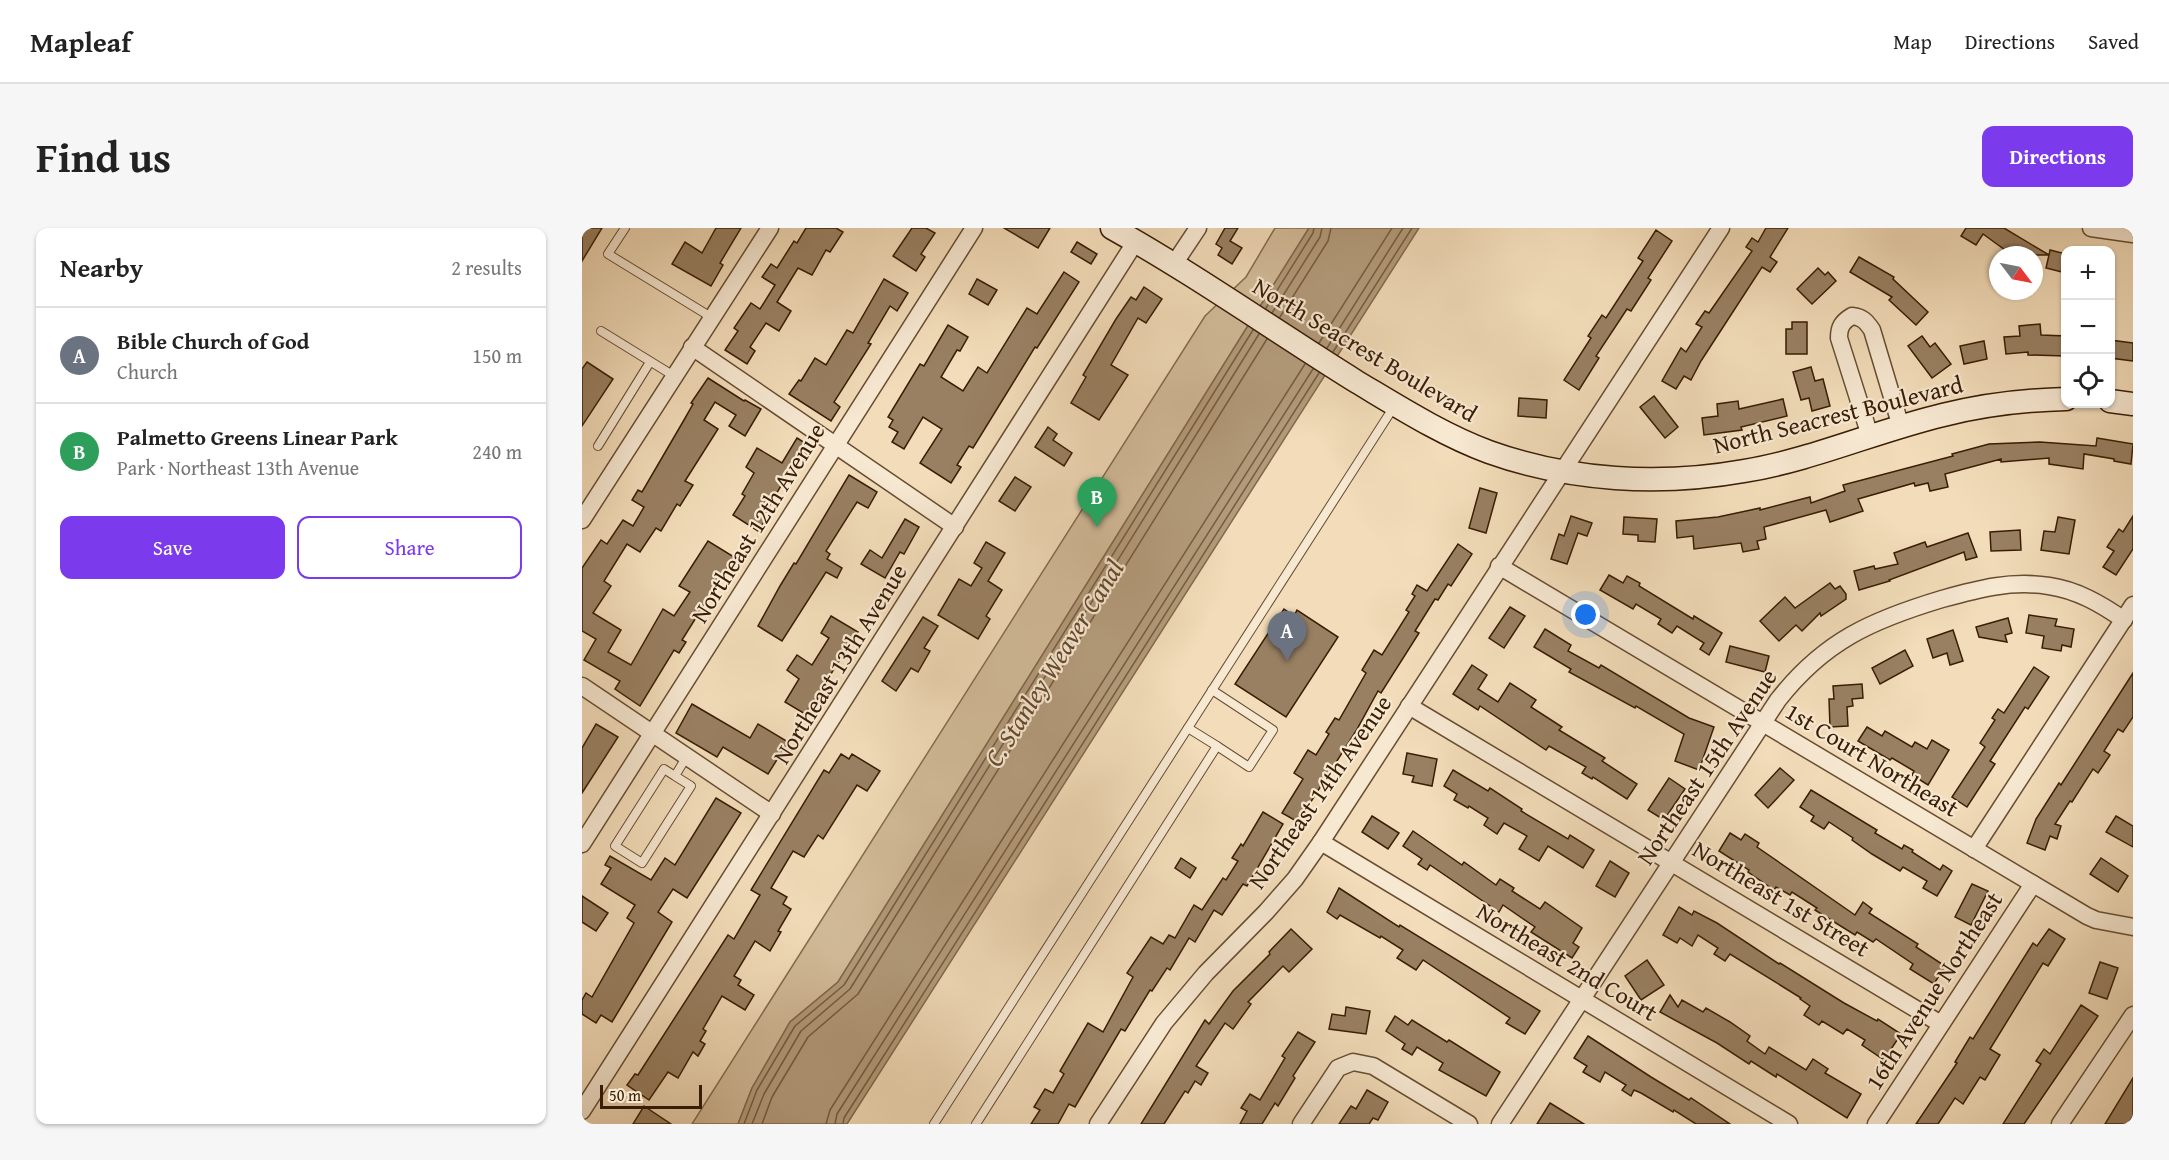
<!DOCTYPE html>
<meta charset="utf-8">
<style>
:root{--surface:#fff;--page:#f6f6f6;--text:#222;--muted:#767676;--line:#e0e0e0;--accent:#7c3aed}
body{margin:0;font-family:"Gentium Book Plus",serif;background:var(--page);color:var(--text)}
.controls{position:absolute;right:18px;top:18px;display:grid;overflow:hidden;border-radius:12px;box-shadow:0 2px 4px #0004}
.controls button{width:54px;height:54px;display:grid;place-items:center;padding:0;border:0;border-bottom:2px solid var(--line);background:var(--surface);color:var(--text);font:30px sans-serif}
.compass{position:absolute;left:1407px;top:18px;width:54px;height:54px;border-radius:50%;background:var(--surface);box-shadow:0 2px 4px #0004;rotate:122deg}
.scale{position:absolute;left:18px;bottom:15px;width:102px;box-sizing:border-box;padding-left:6px;border:3px solid #391d04;border-top:0;font-size:16px;line-height:21px;white-space:nowrap;color:#391d04;-webkit-text-stroke:4px #f7e8d2;paint-order:stroke}
.you{position:absolute;left:1004px;top:387px;width:21px;height:21px;margin:-15px;border:4px solid #fff;border-radius:50%;background:#1a73e8;box-shadow:0 0 0 9px #1a73e833}
.badge{display:grid;place-items:center;width:39px;height:39px;border-radius:50%;background:var(--accent);color:#fff;font-size:20px;font-weight:700}
.pin{position:absolute;translate:-50% -50px;filter:drop-shadow(0 2px 3px #0008)}
.pin::after{content:'';position:absolute;top:32px;width:21px;height:18px;background:inherit;clip-path:polygon(0 0,100% 0,50% 100%)}
.list{margin:0;padding:0;list-style:none}
h2{display:flex;justify-content:space-between;align-items:center;height:78px;margin:0;padding:0 24px;font-size:26px}
h2 small{font-size:20px;font-weight:400;color:var(--muted)}
.list li{display:grid;grid-template-columns:39px 1fr auto;gap:18px;align-items:center;box-sizing:border-box;height:96px;padding:0 24px;border-top:2px solid var(--line)}
.list b{display:block;font-size:22px;white-space:nowrap}
.list p{margin:0;font-size:20px;white-space:nowrap;color:var(--muted)}
.list em{font-size:20px;font-style:normal;color:var(--muted)}
.actions{display:flex;gap:12px;padding:18px 24px}
.actions a{flex:1;padding:14px 0;border:2px solid var(--accent);border-radius:12px;text-align:center;font-size:21px;color:var(--accent)}
.actions .main{background:var(--accent);color:#fff}
.icon{flex:none;width:33px;height:33px;fill:none;stroke:currentColor;stroke-width:2;stroke-linecap:round;stroke-linejoin:round}
.map{position:relative;flex:none;width:1551px;height:896px;overflow:hidden;border-radius:12px}
header{display:flex;align-items:center;gap:36px;box-sizing:border-box;height:84px;padding:0 30px;background:var(--surface);border-bottom:2px solid var(--line)}
header strong{font-size:28px}
nav{display:flex;gap:33px;margin-inline-start:auto;font-size:21px}
.intro{display:flex;align-items:center;justify-content:space-between;box-sizing:border-box;height:144px;padding:0 36px}
h1{margin:0;font-size:42px}
.button{padding:15px 27px;border-radius:12px;background:var(--accent);color:#fff;font-size:21px;font-weight:700}
main{display:flex;gap:36px;padding:0 36px}
aside{flex:1;background:var(--surface);border-radius:12px;box-shadow:0 2px 4px #0004}
.map>svg:first-child{display:block}
.green{fill:#d3bc9a;stroke:#866c4f;stroke-width:1.5}
.water{fill:#b39b7b;stroke:#82694b;stroke-width:1.5}
.lines{fill:none;stroke-linecap:round;stroke-linejoin:round}
.shore{stroke:#765c40;stroke-width:1.5}
.building{fill:#998062;stroke:#391d04;stroke-width:1.5}
.lane-casing{stroke:#674d31;stroke-width:10}
.street-casing{stroke:#674d31;stroke-width:19}
.secondary-casing{stroke:#391d04;stroke-width:25}
.lane{stroke:#f7e8d2;stroke-width:8}
.street{stroke:#f7e8d2;stroke-width:16}
.secondary{stroke:#f7e8d2;stroke-width:22}
.labels{text-anchor:middle;stroke-width:4.5;stroke-linejoin:round;paint-order:stroke}
.street-label{font-size:24px;fill:#391d04;stroke:#f7e8d2}
.water-label{font-size:26px;font-style:italic;fill:#64492e;stroke:#f7e8d2}
</style>
<header>
<strong>Mapleaf</strong>
<nav><a>Map</a><a>Directions</a><a>Saved</a></nav>
</header>
<div class="intro"><h1>Find us</h1><a class="button">Directions</a></div>
<main>
<aside>
<h2>Nearby<small>2 results</small></h2>
<ul class="list">
<li><span class="badge" style="background:#6b7280">A</span><div><b>Bible Church of God</b><p>Church</p></div><em>150 m</em></li>
<li><span class="badge" style="background:#2e9e5b">B</span><div><b>Palmetto Greens Linear Park</b><p>Park · Northeast 13th Avenue</p></div><em>240 m</em></li>
</ul>
<div class="actions"><a class="main">Save</a><a>Share</a></div>
</aside>
<div class="map">
<svg width="1551" height="896" viewBox="0 0 1551 896">
<rect width="100%" height="100%" fill="#f2dcb9"/>
<filter id="stains"><feTurbulence type="fractalNoise" baseFrequency=".00333" numOctaves="4"/><feColorMatrix values="0 0 0 0 .2 0 0 0 0 .09 0 0 0 0 .02 0 0 0 .5 -.17"/></filter>
<radialGradient id="worn" r=".72"><stop offset=".6" stop-color="#630" stop-opacity="0"/><stop offset="1" stop-color="#630" stop-opacity=".3"/></radialGradient>
<path class="green" d="M693 0H727L256 754 208 794 170 860 156 896H110L623 88 664 49Z"/>
<path class="water" d="M727 0H837L265 896H156L170 860 208 794 256 754Z"/>
<g class="lines">
<g class="shore">
<path d="M684 80 731 5 732 0"/>
<path d="M690 85 738 9 740 0"/>
<path d="M698 89 746 13 749 0"/>
<path d="M737 115 810 0"/>
<path d="M745 120 821 0"/>
<path d="M751 124 830 0"/>
<path d="M162 896 175 862 213 798 262 757 671 102"/>
<path d="M170 896 182 866 219 803 268 761 677 106"/>
<path d="M180 896 190 869 226 809 276 766 685 111"/>
<path d="M244 896 248 882 723 136"/>
<path d="M253 896 255 886 731 141"/>
<path d="M261 896 262 890 737 145"/>
</g>
</g>
<g class="building">
<path d="M0 0H20L0 33Z"/>
<path d="M134 0H159L138 35 141 37 129 58 90 36 103 14 120 25Z"/>
<path d="M224 0H254L261 4 248 24 244 22 230 47 216 40 195 74 209 83 197 103 184 95 168 119 173 123 165 136 143 122 156 103 152 100 169 75 178 81 193 57 180 49 189 36 195 40 212 13 215 15Z"/>
<path d="M330 0H344L353 5 339 26 343 29 334 43 311 28Z"/>
<path d="M422 0H468L456 20Z"/>
<path d="M643 0H656L648 13 660 20 650 36 636 27 640 20 634 16Z"/>
<path d="M1184 0H1206L1188 29 1195 34 1188 44 1180 39 1119 133 1109 152 1102 148 1094 161 1080 153 1099 120 1104 124 1120 99 1114 96 1123 83 1127 85 1170 23 1164 19 1170 10 1176 14Z"/>
<path d="M1384 0H1422L1467 27 1468 22 1484 26V45L1464 40 1467 27H1430L1401 6 1394 17 1379 8Z"/>
<path d="M1074 2 1090 13 1066 50 1069 52 1049 83 1045 81 1014 128 1017 130 997 162 982 152 1009 110 1006 108 1020 87 1024 90 1061 33 1056 30Z"/>
<path d="M495 14 515 26 509 36 489 24Z"/>
<path d="M1277 29 1312 49 1311 51 1346 84 1334 97 1307 72 1310 69 1268 44Z"/>
<path d="M1236 40 1243 47 1246 44 1254 53 1230 76 1215 61Z"/>
<path d="M482 44 497 54 455 120 453 119 391 220 387 218 375 237 379 239 369 255 338 235 360 201 341 189 322 221 310 214 316 204 307 199 311 192 306 189 338 136 342 138 366 97 386 109 378 123 375 122 359 149 381 163 396 139 405 145 445 80 455 86Z"/>
<path d="M302 51 326 65 315 83 308 78 286 115 289 116 252 174 258 179 249 193 207 166 217 152 219 153 233 130 244 137 265 102 271 105Z"/>
<path d="M395 51 415 62 406 77 387 66Z"/>
<path d="M562 59 580 71 564 95 556 90 529 137 546 147 517 192 489 175 504 149 501 147 534 91 549 69 554 72Z"/>
<path d="M1210 94H1225V126H1204V101H1210Z"/>
<path d="M1458 96 1459 107 1484 108V128L1446 127V124L1424 126 1422 109 1438 108 1437 98Z"/>
<path d="M1340 108 1348 119 1353 115 1369 136 1350 150 1326 118Z"/>
<path d="M1528 112 1551 115V133L1528 130Z"/>
<path d="M1402 113 1405 131 1382 136 1378 118Z"/>
<path d="M5 134 31 151 0 198V141Z"/>
<path d="M1229 139 1233 153 1241 151 1248 178 1230 183 1227 170 1219 172 1211 144Z"/>
<path d="M126 150 162 173 163 172 179 181 163 208 147 198 154 187 133 174 122 192 136 201 103 253 111 257 98 278 95 276 79 303 74 300 58 324 45 316 22 353 29 358 11 385 39 402 26 424 49 437 81 381 92 388 108 364 97 358 126 313 152 329 100 412 104 414 97 425 92 422 58 478 33 461 38 453 2 432 14 411 0 403V340L19 312 25 316 41 292 51 298 62 279 50 272 56 262 60 264 102 192 111 176 109 175Z"/>
<path d="M1072 168 1096 199 1083 210 1058 179Z"/>
<path d="M937 170 965 172 964 190 936 188Z"/>
<path d="M1201 171 1205 188 1159 199 1160 202 1122 207 1120 190 1136 188 1135 176 1156 173 1157 181Z"/>
<path d="M466 199 475 206 471 212 490 225 482 238 453 219Z"/>
<path d="M215 210 231 220 218 242 211 237 182 287 185 290 176 303 151 287 163 268 160 266 172 245 164 239 175 220 200 235Z"/>
<path d="M1515 210 1551 216 1549 236 1532 233V231L1502 226 1501 241 1467 236V230L1419 234V231L1363 246 1366 259 1348 263 1346 255 1333 258 1332 255 1276 271 1281 283 1248 294 1244 282 1182 299 1184 311 1175 313 1177 321 1161 324 1159 315 1112 321 1111 308 1095 310 1094 293 1136 289 1178 280V282L1228 269 1229 275 1263 263 1261 257 1371 228 1370 226 1407 216 1458 214 1514 218Z"/>
<path d="M267 247 295 264 286 280 275 274 244 323 248 326 245 331 260 340 255 350 244 344 200 413 176 398 198 358 212 335 214 336Z"/>
<path d="M433 249 449 259 433 283 417 273Z"/>
<path d="M898 260 915 265 904 305 887 300Z"/>
<path d="M989 288 1010 295 1005 308 996 305 985 336 969 331 977 306 982 308Z"/>
<path d="M1551 288V321L1534 347 1521 339 1532 323 1525 319 1537 301 1541 304Z"/>
<path d="M1042 289 1075 291 1073 314 1056 313V307L1041 306Z"/>
<path d="M1476 289 1493 292 1487 326 1459 322 1462 303 1473 304Z"/>
<path d="M323 291 337 299 322 326 318 324 303 350 279 336 288 322 300 330Z"/>
<path d="M1438 302 1439 322 1409 323 1408 304Z"/>
<path d="M1386 305 1395 329 1384 332 1382 324 1307 352 1308 353 1277 362 1272 343 1292 338 1293 341 1316 336 1312 325 1343 314 1345 319Z"/>
<path d="M404 314 423 325 406 353 420 362 404 388 408 391 396 411 356 387 377 351 389 358 400 340 392 335Z"/>
<path d="M876 316 890 326 869 358 866 356 856 372 853 371 833 403 837 405 799 465 796 463 774 503 716 594 700 585 721 551 712 545 726 522 734 527 747 506 744 504 753 490 757 492 784 445 780 442 792 422 800 427 827 384 824 382 833 368 830 366 835 357 845 363Z"/>
<path d="M1027 347 1041 355 1045 348 1058 355 1057 358 1111 391 1112 388 1140 405 1127 427 1118 421 1122 415 1095 398 1090 405 1076 396 1079 391 1054 376 1051 381 1018 362Z"/>
<path d="M1248 355 1253 361 1258 358 1264 366V371L1239 388 1238 385 1220 403 1214 397 1197 413 1178 393 1203 369 1213 380Z"/>
<path d="M928 379 943 388 922 420 907 410Z"/>
<path d="M702 381 712 388 715 382 756 409 704 489 653 456Z"/>
<path d="M1447 387 1475 391 1473 398 1492 401 1489 419 1480 417 1479 423 1460 420 1462 408 1444 405Z"/>
<path d="M249 388 276 404 223 486 203 474 217 451 205 442 215 427 230 437 247 410 239 405Z"/>
<path d="M341 389 356 398 342 420 348 423 336 444 329 440 314 463 300 453Z"/>
<path d="M1426 390 1430 405 1423 407 1425 414 1397 409 1394 399Z"/>
<path d="M963 401 989 417 986 423 1017 440 1019 437 1107 490 1132 499 1117 542 1093 533 1102 506 1054 478 1053 480 987 444 989 441 952 419Z"/>
<path d="M1371 402 1381 433 1368 437 1365 425 1351 430 1345 411Z"/>
<path d="M1148 418 1187 428 1183 444 1144 434Z"/>
<path d="M1323 422 1331 438 1298 456 1290 440Z"/>
<path d="M890 437 905 447 896 461 916 474 928 455 954 472 949 479 980 499 977 502 1023 530 1020 533 1055 556 1045 571 1011 549 1010 551 1000 545 1004 539 967 518 964 522 898 478 896 482 871 466Z"/>
<path d="M1452 439 1467 449 1446 481 1443 479 1408 533 1413 536 1385 579 1370 569 1403 519 1398 515 1413 492 1410 490 1416 481 1422 485Z"/>
<path d="M1551 445V489L1541 504 1536 501 1522 523 1528 527 1516 545 1511 541 1490 574 1488 573 1473 596 1479 598 1475 611 1468 608 1463 622 1445 615 1454 591 1477 555 1479 557Z"/>
<path d="M1280 456 1281 470 1270 471 1271 478 1265 479 1266 498 1248 499 1247 471H1252L1251 458Z"/>
<path d="M110 476 168 510 176 496 206 514 186 546 141 519 135 529 94 505Z"/>
<path d="M14 496 36 509 0 565V520Z"/>
<path d="M1285 499 1300 508 1303 503 1330 519 1333 514 1345 521 1350 512 1367 522 1346 557 1330 547 1332 543 1310 530 1308 532 1276 513Z"/>
<path d="M825 525 855 531 850 558 830 554 832 548 821 546Z"/>
<path d="M259 526 267 531 270 526 298 543 285 563 275 557 241 611 236 607 222 629 211 623 189 660 205 669 201 676 209 681 196 703 199 704 188 723 173 713 152 748 159 752 156 757 172 767 163 782 140 768 121 801 124 803 118 813 123 816 116 828 111 824 96 850 86 844 67 872 45 857 53 846 56 847 146 707 152 711 178 667 169 662 242 542 247 545Z"/>
<path d="M1198 540 1212 552 1186 580 1173 567Z"/>
<path d="M871 542 906 563 908 560 940 581 939 583 986 611 988 607 1012 622 1001 640 966 618 957 633 937 621 945 608 922 595 915 606 902 597 906 590 887 578 886 580 872 572 875 566 862 558Z"/>
<path d="M1087 550 1103 561 1082 592 1066 582Z"/>
<path d="M1229 562 1295 602 1293 605 1320 621 1322 617 1331 622 1330 624 1358 642 1361 637 1370 643 1355 668 1341 660 1345 653 1321 639 1318 643 1290 626 1270 612 1271 610 1247 594 1242 601 1229 593 1232 588 1218 579Z"/>
<path d="M134 570 159 585 105 670 91 661 76 684 90 694 30 794 19 787 14 795 0 786V772L4 765 10 769 52 695 45 690 53 677 19 656 29 640 23 637 28 628 69 652 83 630 93 637Z"/>
<path d="M681 584 701 596 665 658 661 656 640 687 632 682 613 714 607 710 588 742 585 740 570 763 568 762 543 803 539 801 493 879 487 876 476 896H449L458 882 452 879 463 861 471 865 482 846 478 843 506 795 521 804 551 749 545 745 569 709 581 716 587 707 593 710 612 677 620 682 641 650 644 652 656 633 650 630 659 616 661 618Z"/>
<path d="M790 588 817 605 806 621 780 604Z"/>
<path d="M1534 588 1551 598V619L1524 604Z"/>
<path d="M831 603 880 637 882 634 914 657 918 651 932 660 930 663 958 681 963 674 1000 700 991 715 997 719 990 730 949 704 953 699 921 677 917 684 848 637 845 642 836 636 840 631 821 618Z"/>
<path d="M1148 605 1159 612 1163 606 1177 615 1175 619 1273 687 1281 674 1290 681 1287 685 1336 716 1334 719 1363 738 1352 756 1328 741 1331 736 1294 711 1291 714 1275 704 1273 707 1233 682 1235 680 1210 664 1208 667 1194 659 1192 662 1166 644 1167 642 1137 623Z"/>
<path d="M599 630 614 640 608 650 593 640Z"/>
<path d="M1519 630 1546 648 1536 664 1508 646Z"/>
<path d="M1028 633 1047 645 1033 669 1014 658Z"/>
<path d="M1390 656 1406 663 1389 697 1373 689Z"/>
<path d="M757 660 817 699 818 697 958 783 943 806 924 795 928 790 841 732 834 742 815 730 821 722 799 708 798 710 758 687 755 691 745 684Z"/>
<path d="M0 668 26 685 14 703 0 694Z"/>
<path d="M1097 679 1110 687 1112 683 1135 695 1197 736 1198 735 1262 775 1295 793 1296 791 1319 806 1302 832 1280 817 1283 812 1265 801 1261 806 1240 793 1237 797 1222 787 1228 778 1218 771 1219 770 1148 726 1143 733 1132 726 1136 720 1116 707 1110 718 1098 710 1095 715 1081 707Z"/>
<path d="M709 701 730 721 707 744 701 738 666 774 669 776 651 801 643 795 614 838 626 845 619 857 613 853 606 865 603 863 582 896H559L623 792 627 796 651 763 688 726 687 724Z"/>
<path d="M1467 701 1483 711 1466 738 1461 735 1408 821 1418 827 1403 852 1398 849 1381 876 1373 870 1356 896H1334L1375 835 1373 834 1388 809 1391 811 1451 715 1455 718Z"/>
<path d="M1065 732 1082 757 1059 772 1043 748Z"/>
<path d="M1518 734 1536 740 1525 771 1507 765Z"/>
<path d="M1088 767 1096 779 1100 772 1121 784 1124 780 1148 794 1168 808 1165 813 1183 826 1187 819 1224 842 1231 831 1246 841 1243 845 1279 866 1265 890 1195 846 1194 849 1169 833 1167 836 1135 815 1078 784Z"/>
<path d="M1499 777 1516 788 1442 896H1421L1459 836 1454 833 1462 821 1468 826Z"/>
<path d="M764 779 788 783 784 806 747 801 750 786 763 788Z"/>
<path d="M813 788 826 797 830 792 865 814 867 812 918 844 904 868 857 842 861 835 835 819 830 827 820 821 823 816 804 803Z"/>
<path d="M716 804 733 814 711 848 713 850 696 878 693 875 680 896H658L665 883 659 880 668 866 678 872 703 830 700 828Z"/>
<path d="M1006 808 1069 849 1107 872 1109 870 1148 896H1114L1092 882 1091 884 1059 865 1052 862 1049 868 1040 862 1044 857 1023 844 1018 854 1001 844 1005 838 992 830Z"/>
<path d="M1551 850V888L1546 896H1523Z"/>
<path d="M785 862 806 874 796 892 791 890 787 896H757L769 878 774 881Z"/>
<path d="M968 875 1002 896H955Z"/>
<path d="M62 878 89 896H51Z"/>
</g>
<g class="lines">
<g class="lane-casing">
<g id="lane">
<path d="M43 0 26 26 129 89"/>
<path d="M19 103 92 148"/>
<path d="M16 218 68 134"/>
<path d="M606 500 635 518"/>
<path d="M93 548 82 541 33 618 60 635 109 558 93 548 105 528"/>
<path d="M352 896 813 177"/>
<path d="M394 896 635 518 667 539 691 502 630 462"/>
</g>
</g>
<g class="street-casing">
<g id="street">
<path d="M1509 0 1551 6"/>
<path d="M592 36 616 0"/>
<path d="M110 119 373 299"/>
<path d="M1288 208 1257 110C1257 99 1260 94 1270 88 1280 89 1284 93 1290 102L1319 199"/>
<path d="M0 292 188 0"/>
<path d="M917 338 1505 688 1514 692 1551 699"/>
<path d="M0 458 190 586"/>
<path d="M827 478 1359 796"/>
<path d="M739 614 1207 896"/>
<path d="M0 616 392 0"/>
<path d="M1392 621 1551 377"/>
<path d="M0 883 554 13"/>
<path d="M516 896 582 795 624 745 684 684 713 651 739 614 1139 0"/>
<path d="M719 896 756 840 771 834 791 838 887 896"/>
<path d="M918 896 1196 472C1242 413 1290 392 1360 371 1396 361 1429 352 1467 358 1495 362 1519 376 1542 392"/>
<path d="M1294 896 1451 656"/>
<path d="M1478 896 1551 787"/>
</g>
</g>
<g class="secondary-casing">
<g id="secondary">
<path d="M530 0C614 47 693 103 775 154 817 179 861 207 907 224 988 253 1078 258 1162 243 1230 232 1294 203 1361 187 1401 177 1442 172 1484 171"/>
<path d="M1528 173 1551 176"/>
</g>
</g>
<use href="#lane" class="lane"/>
<use href="#street" class="street"/>
<use href="#secondary" class="secondary"/>
</g>
<g class="labels">
<g class="street-label">
<text transform="translate(783 122) rotate(31)" y="8">North Seacrest Boulevard</text>
<text transform="translate(1256 187) rotate(-14)" y="8">North Seacrest Boulevard</text>
<text transform="translate(176 295) rotate(-58)" y="8">Northeast 12th Avenue</text>
<text transform="translate(258 436) rotate(-58)" y="8">Northeast 13th Avenue</text>
<text transform="translate(1290 532) rotate(31)" y="8">1st Court Northeast</text>
<text transform="translate(1125 539) rotate(-56)" y="8">Northeast 15th Avenue</text>
<text transform="translate(738 564) rotate(-55)" y="8">Northeast 14th Avenue</text>
<text transform="translate(1199 671) rotate(31)" y="8">Northeast 1st Street</text>
<text transform="translate(985 734) rotate(31)" y="8">Northeast 2nd Court</text>
<text transform="translate(1352 763) rotate(-57)" y="8">16th Avenue Northeast</text>
</g>
<g class="water-label">
<text transform="translate(472 435) rotate(-58)" y="9">C. Stanley Weaver Canal</text>
</g>
</g>
<rect width="100%" height="100%" filter="url(#stains)"/>
<rect width="100%" height="100%" fill="url(#worn)"/>
</svg>
<div class="controls">
<button>+</button>
<button>−</button>
<button><svg class="icon" aria-label="locate" viewBox="0 0 24 24"><circle cx="12" cy="12" r="6"/><path d="M12 2v4M12 18v4M2 12h4M18 12h4"/></svg></button>
</div>
<svg class="compass" viewBox="-18 -18 36 36"><path d="M0-13l5 13h-10z" fill="#e53935"/><path d="M0 13l5-13h-10z" fill="#767676"/></svg>
<div class="scale">50 m</div>
<div class="you"></div>
<div class="pin badge" style="left:705px;top:433px;background:#6b7280">A</div>
<div class="pin badge" style="left:515px;top:299px;background:#2e9e5b">B</div>
</div>
</main>
